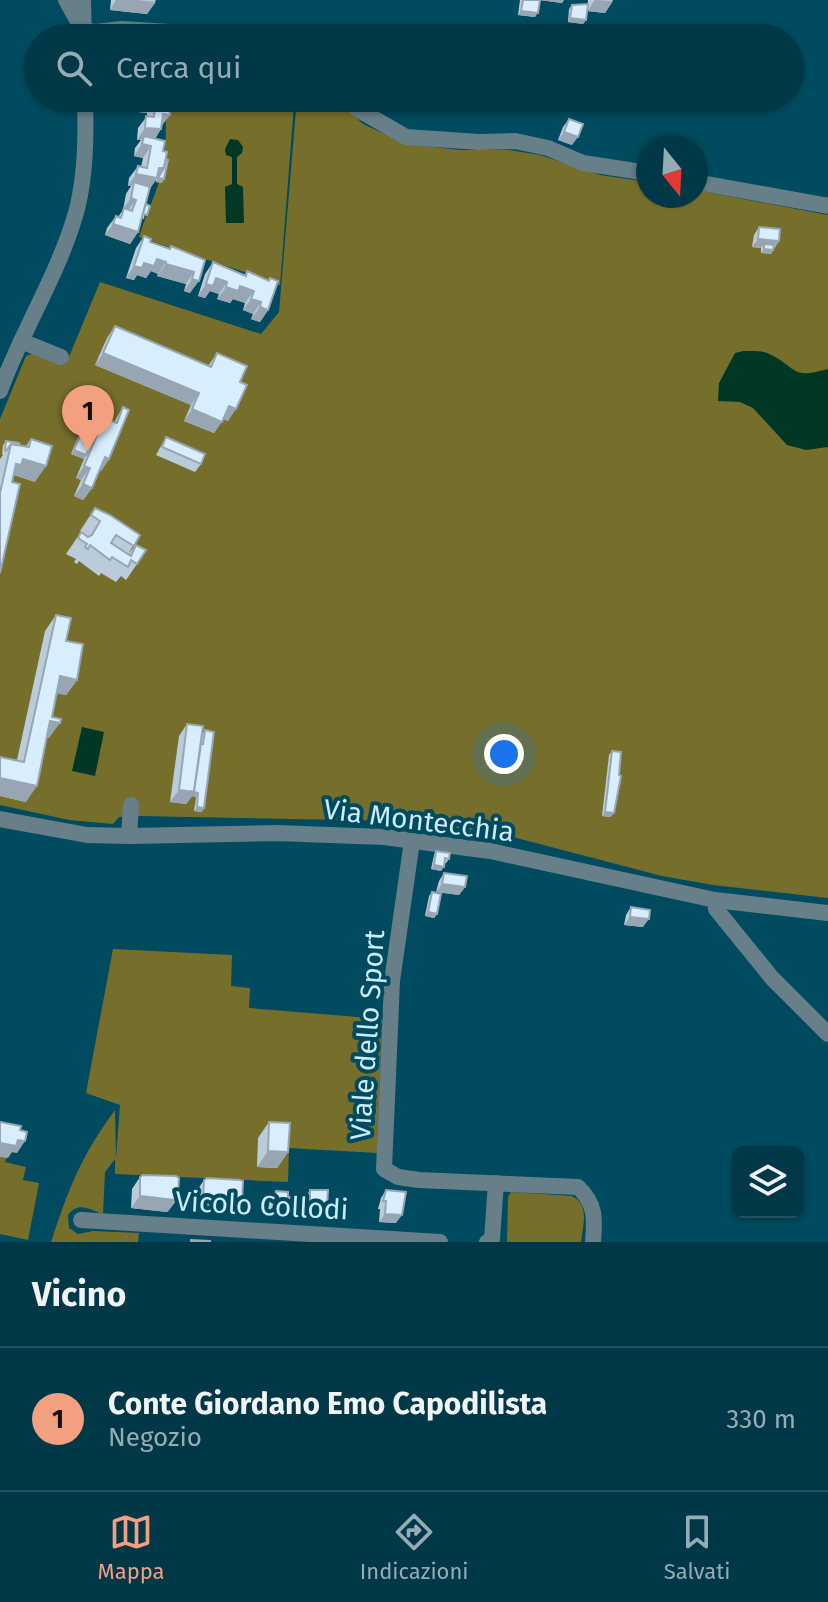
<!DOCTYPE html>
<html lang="it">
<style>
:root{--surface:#003847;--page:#0e4352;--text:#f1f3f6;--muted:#95acb4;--line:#225260;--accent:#f2a07f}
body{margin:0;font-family:"Fira Sans",sans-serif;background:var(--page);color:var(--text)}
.controls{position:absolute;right:24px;bottom:24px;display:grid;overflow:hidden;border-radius:12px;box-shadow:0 2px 6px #0004}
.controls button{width:72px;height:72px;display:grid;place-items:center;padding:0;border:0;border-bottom:2px solid var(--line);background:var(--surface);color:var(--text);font:40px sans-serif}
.compass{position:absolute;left:636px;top:136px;width:72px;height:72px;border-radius:50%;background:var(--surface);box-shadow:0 2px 6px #0004;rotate:162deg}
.you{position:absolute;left:504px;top:754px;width:28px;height:28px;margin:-20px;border:6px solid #fff;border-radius:50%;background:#1a73e8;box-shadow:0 0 0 12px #1a73e833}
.badge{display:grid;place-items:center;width:52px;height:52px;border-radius:50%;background:var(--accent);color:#111;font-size:26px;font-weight:700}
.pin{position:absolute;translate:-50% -66px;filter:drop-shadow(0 2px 4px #0008)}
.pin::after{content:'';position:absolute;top:42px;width:28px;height:24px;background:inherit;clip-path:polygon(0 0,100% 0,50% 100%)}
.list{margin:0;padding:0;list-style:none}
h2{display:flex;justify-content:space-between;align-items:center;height:104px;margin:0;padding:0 32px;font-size:34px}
h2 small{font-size:26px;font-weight:400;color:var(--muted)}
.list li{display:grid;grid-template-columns:52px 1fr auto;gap:24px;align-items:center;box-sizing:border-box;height:144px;padding:0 32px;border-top:2px solid var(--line)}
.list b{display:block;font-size:30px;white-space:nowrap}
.list p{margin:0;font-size:26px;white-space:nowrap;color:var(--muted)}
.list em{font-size:26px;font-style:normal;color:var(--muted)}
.icon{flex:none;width:44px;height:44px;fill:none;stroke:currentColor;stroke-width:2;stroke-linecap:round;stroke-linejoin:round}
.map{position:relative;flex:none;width:828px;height:1242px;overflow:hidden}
.search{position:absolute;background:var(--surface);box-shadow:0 2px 6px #0004;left:24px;right:24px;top:24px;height:88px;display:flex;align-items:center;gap:20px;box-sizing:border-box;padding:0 28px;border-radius:44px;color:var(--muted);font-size:30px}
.sheet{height:248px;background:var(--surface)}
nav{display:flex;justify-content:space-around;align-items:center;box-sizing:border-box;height:112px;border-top:2px solid var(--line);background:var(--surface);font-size:22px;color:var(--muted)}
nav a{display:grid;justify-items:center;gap:4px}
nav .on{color:var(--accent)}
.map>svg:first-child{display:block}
.green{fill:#766f2c}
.water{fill:#003825}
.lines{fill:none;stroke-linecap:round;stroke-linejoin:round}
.minor{stroke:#667f89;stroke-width:16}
.wall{fill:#baccda}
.shaded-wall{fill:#97a6b2}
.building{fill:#d8edfe;stroke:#97a6b2;stroke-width:2}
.labels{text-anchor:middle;stroke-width:8;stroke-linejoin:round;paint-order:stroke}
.street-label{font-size:28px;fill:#ccebf7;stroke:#004b5f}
</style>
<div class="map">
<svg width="828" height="1242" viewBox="0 0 828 1242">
<rect width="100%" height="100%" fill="#004b5f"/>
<g class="green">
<path d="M166 98H214L294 104 280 285H273L259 277 139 237C144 220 151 205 157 188 167 161 166 127 166 98Z"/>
<path d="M297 98H336L363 124 406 144 460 150H509L540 155 600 175 648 182V196H696V190L828 215V898L713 885 662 876 501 834 397 821 139 816 119 817 113 824 69 820 0 805V419L26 356 34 353 66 364 100 282 261 334 279 312Z"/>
<path d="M113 949 232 955 231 986 250 988 249 1008 382 1019 377 1153 289 1148 288 1182 115 1174V1159L105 1172 103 1214C89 1209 78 1201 68 1215L69 1228 78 1234 93 1231 139 1233 138 1242H51C69 1188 81 1156 115 1110L116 1158 120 1105 86 1093Z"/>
<path d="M0 1135 17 1153 9 1152 5 1162 26 1167 23 1180 39 1183 28 1240 0 1234Z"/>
<path d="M511 1192 572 1196C590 1205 583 1225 581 1242H507L508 1197Z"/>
</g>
<g class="water">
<path d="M230 139 238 140 243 147 242 153 237 157V184L243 187 244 223H226L225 187 232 184V157L226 155 225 149Z"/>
<path d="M743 351C752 351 762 350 769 354 798 367 789 380 828 369V447L806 450 787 445 753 408 740 402 718 401 719 383 735 353Z"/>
<path d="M82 727 104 732 95 776 72 771Z"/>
</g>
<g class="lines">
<g class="minor">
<path d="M66 0 82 29"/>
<path d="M83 0 84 38"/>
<path d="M83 30 95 32 122 29 262 38"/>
<path d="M346 98 359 110 406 137 479 142 515 141 548 148 583 163 648 173"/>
<path d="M696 182 828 206"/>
<path d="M21 341 61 357"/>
<path d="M0 391C22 330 60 272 77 209 86 173 86 134 85 98"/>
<path d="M0 819 87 835 129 836 277 833 384 837 490 851 715 900 828 913"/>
<path d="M129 836 131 805"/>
<path d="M412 841 392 981 384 1169 398 1177 419 1180 578 1187C596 1204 595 1219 593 1242"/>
<path d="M715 900 716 909 772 978 828 1034"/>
<path d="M81 1220 440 1242"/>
<path d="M487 1242 492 1239 496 1183"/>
</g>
</g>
<g class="wall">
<path d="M111 0H156L147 14 110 10Z"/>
<path d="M520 0H564L562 3 540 0 535 17 518 15Z"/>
<path d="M588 0H613L605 13 587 11Z"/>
<path d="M572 5 586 20 583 24 568 22 569 9Z"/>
<path d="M134 98H169L161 129 155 139 163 151 162 183 156 182V180L150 188 146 204 144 219 142 218 138 232 130 244 105 235 107 228 116 216 118 217 123 210 126 194 131 186H128L129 178 138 166 141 167 143 158 134 156 135 148 141 140H137L138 128 147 116V113L138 112 139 101 134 100Z"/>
<path d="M569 119 572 145 558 140 563 127Z"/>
<path d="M759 227 779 241 771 254 761 253V248L752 247 754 235Z"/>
<path d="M144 236 150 242 205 260 190 293 184 291 186 284 157 276 158 274 151 271 146 278 137 275 134 280 126 278 136 248Z"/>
<path d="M213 262 244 276 247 271 268 281 270 278 268 310 260 322 251 319 253 314 243 310 245 303 233 299 230 303 217 299 219 294 210 291 205 298 198 296 205 274Z"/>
<path d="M115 326 208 366 217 353 240 382 228 421 223 419 214 433 184 421 191 405 95 365 107 338Z"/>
<path d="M123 407 109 459 101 471 99 470 92 488 83 500 74 496 81 480 76 478 84 459 71 454 84 423 87 419 98 426 104 418 114 422Z"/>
<path d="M166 437 201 464 195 472 156 455Z"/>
<path d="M31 439 35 482 14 475 12 478 0 573V459L3 455 2 454 3 445 6 441 26 446Z"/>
<path d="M95 508 140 535 128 554 136 545 137 564 126 580 121 576 116 582 101 573 99 576 79 561 77 564 74 562 76 559 66 554 81 532 89 536 80 531Z"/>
<path d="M56 615 66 641 77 680 66 695 56 693 49 738H47L26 802 0 796V757L17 760 45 631Z"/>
<path d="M187 724 202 735 205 730 202 812 194 811 196 797 192 796 186 804 170 802 179 736Z"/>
<path d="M612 751 611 817 602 816 609 755Z"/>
<path d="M436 851 449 859 446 863H444L441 871 431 869 434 855Z"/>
<path d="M444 873 465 887 459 895 436 892 439 881Z"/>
<path d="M432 892 437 914 434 918 425 916 429 896Z"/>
<path d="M631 907 643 927 624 925 626 915Z"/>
<path d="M269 1122 288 1152 277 1168 257 1167 258 1138Z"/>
<path d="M140 1177 178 1198 169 1210 167 1212 131 1208 132 1189Z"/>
<path d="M204 1180 233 1213H197L195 1211 196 1192Z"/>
<path d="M310 1190 322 1217 304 1216 305 1198Z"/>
<path d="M386 1190 396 1223 379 1222 380 1209H378L381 1198Z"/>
<path d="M276 1191 285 1215H267L270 1199Z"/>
</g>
<g class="shaded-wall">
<path d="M116 0H138L156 2 147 14 110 10Z"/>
<path d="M539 0H564L562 3Z"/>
<path d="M595 0 613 1 605 13 587 11Z"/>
<path d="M521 11 538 13 535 17 518 15Z"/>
<path d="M570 18 586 20 583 24 568 22Z"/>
<path d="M267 98H276L273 102 265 101Z"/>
<path d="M147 101H155L147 113 138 112Z"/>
<path d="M163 114 170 115 161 127Z"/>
<path d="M145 128 161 129 153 141 144 136 141 140H137Z"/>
<path d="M564 132 578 137 572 145 558 140Z"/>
<path d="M142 144 151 146 143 158 134 156Z"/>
<path d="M159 168H164L149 190 134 182 131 186H128L136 174Z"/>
<path d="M158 178 164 179 162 183 156 182Z"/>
<path d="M131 198 136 200 127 212 122 210Z"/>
<path d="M113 224 138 232 130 244 105 235Z"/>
<path d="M758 239 779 241 773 249 764 244 761 248 752 247Z"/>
<path d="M764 249 773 250 771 254 761 253Z"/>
<path d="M157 259 166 262 158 274 151 271 146 278 137 275 134 280 126 278 134 266Z"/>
<path d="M166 264 194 272 186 284 157 276Z"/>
<path d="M216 278 227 282 219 294 210 291 205 298 198 296 206 284Z"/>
<path d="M192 279 199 281 190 293 184 291Z"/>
<path d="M240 286 254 291 245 303 233 299 230 303 217 299 226 287Z"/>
<path d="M251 299 261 302 253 314 243 310Z"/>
<path d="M260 307 268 310 260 322 251 319Z"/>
<path d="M103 353 199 393 191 405 95 365Z"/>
<path d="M229 406 236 409 228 421 220 418Z"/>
<path d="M192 409 222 422 214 433 184 421Z"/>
<path d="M74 450 86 455 84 459 71 454Z"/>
<path d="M105 457 109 459 101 471 96 469Z"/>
<path d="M23 459 46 466 35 482 14 475 10 481 16 464Z"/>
<path d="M84 466 90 468 81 480 76 478Z"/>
<path d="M83 484 92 488 83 500 74 496Z"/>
<path d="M60 676 77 680 66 695 49 692Z"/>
<path d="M50 721 60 723 49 738 39 736Z"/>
<path d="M0 778 37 786 26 802 0 796Z"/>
<path d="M179 790 198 793 196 797 192 796 186 804 170 802Z"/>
<path d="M197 807 204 808 202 812 194 811Z"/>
<path d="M605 812 614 813 611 817 602 816Z"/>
<path d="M434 865 444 867 441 871 431 869Z"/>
<path d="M442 884 465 887 459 895 436 892Z"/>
<path d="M428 912 437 914 434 918 425 916Z"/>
<path d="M630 917 649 919 643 927 624 925Z"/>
<path d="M18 1140 25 1141 17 1153 12 1152 8 1158 0 1157V1143Z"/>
<path d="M268 1151 288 1152 277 1168 257 1167Z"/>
<path d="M140 1196 178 1198 169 1210 167 1212 131 1208Z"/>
<path d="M206 1201H242L233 1213H197Z"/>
<path d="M273 1207H290L285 1215H267Z"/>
<path d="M310 1208 327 1209 322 1217 304 1216Z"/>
<path d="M385 1214 402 1215 396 1223 379 1222Z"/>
</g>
<g class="building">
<path d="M523 0H540L538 13 521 11Z"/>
<path d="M588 4 586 20 570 18 572 5Z"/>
<path d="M147 98H169L170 115 163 114 161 129 145 128 146 116 154 117 155 101H147Z"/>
<path d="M569 119 583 124 578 137 564 132Z"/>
<path d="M144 136 165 141 163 151 167 152 164 168H159L157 178 136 174 138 166 147 168 151 146 142 144Z"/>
<path d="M166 159 168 160 164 179 158 178 164 168Z"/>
<path d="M134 182 150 187 138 232 113 224 116 216 121 218 124 208 132 211 136 200 131 198Z"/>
<path d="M146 204 150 206 147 215 143 214Z"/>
<path d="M759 227 780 229 779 241 758 239Z"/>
<path d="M144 236 151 239 150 242 170 249 171 246 205 260 199 281 192 279 194 272 166 264V262L157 259 154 266 144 263 142 268 134 266Z"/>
<path d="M764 244 774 245 773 250 764 249Z"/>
<path d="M213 262 246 276 247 271 269 281 270 278 278 281 268 310 260 307 261 302 251 299 254 291 240 286 238 291 226 287 227 282 216 278 213 286 206 284Z"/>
<path d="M115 326 211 367 217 353 247 366 240 382 247 385 236 409 229 406 222 422 192 409 199 393 103 353Z"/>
<path d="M123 407 129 410 109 459 105 457 92 488 83 484 90 468 84 466 104 418 117 423Z"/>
<path d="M87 419 100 424 86 455 74 450Z"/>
<path d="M166 437 205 454 201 464 162 447Z"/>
<path d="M31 439 52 446 46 466 23 459 21 465 16 464 12 482 20 484 0 573V493L11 444 29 447Z"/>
<path d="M6 441 19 443 18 445 11 444 6 451 5 450Z"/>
<path d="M95 508 110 515 140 535 134 546 116 535 111 543 131 556 136 545 146 550 137 564 131 560 128 567 112 557 110 560 90 545 88 549 85 547 87 544 78 538 81 532 88 537 92 535 100 521 91 515Z"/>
<path d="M56 615 71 618 66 641 83 644 77 680 60 676 52 717 61 719 60 723 50 721 37 786 0 778V757L24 762Z"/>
<path d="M187 724 203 726 194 792 179 790Z"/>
<path d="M205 730 214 732 204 808 197 807 198 793 190 791 194 792 201 744H203Z"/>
<path d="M612 751 621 752 619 775 621 776 614 813 605 812Z"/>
<path d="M436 851 450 853 449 859 445 858 444 867 434 865Z"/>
<path d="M444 873 467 876 465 887 442 884Z"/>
<path d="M432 892 441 894 437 914 428 912Z"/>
<path d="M631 907 650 910 649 919 630 917Z"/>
<path d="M0 1122 21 1126 20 1130 27 1132 25 1141 18 1140 16 1146 0 1143Z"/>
<path d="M269 1122 290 1123 288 1152 268 1151Z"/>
<path d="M143 1175 176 1176 179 1178 178 1198 175 1200 140 1196V1177Z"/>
<path d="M207 1178 240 1180 243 1181 242 1201H206L203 1200 204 1180Z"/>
<path d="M310 1190H328L327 1209 310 1208Z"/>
<path d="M386 1190 406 1192 402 1215 385 1214 386 1201H383Z"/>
<path d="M276 1191 288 1192V1197H291L290 1207H273Z"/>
<path d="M191 1240 210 1241V1242H191Z"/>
</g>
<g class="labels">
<g class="street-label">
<text transform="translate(419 820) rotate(7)" y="10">Via Montecchia</text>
<text transform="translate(367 1035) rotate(-86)" y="10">Viale dello Sport</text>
<text transform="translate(262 1205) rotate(3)" y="10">Vicolo Collodi</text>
</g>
</g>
</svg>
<div class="controls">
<button><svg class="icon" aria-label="layers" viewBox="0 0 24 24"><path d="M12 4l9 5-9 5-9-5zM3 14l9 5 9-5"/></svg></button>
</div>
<svg class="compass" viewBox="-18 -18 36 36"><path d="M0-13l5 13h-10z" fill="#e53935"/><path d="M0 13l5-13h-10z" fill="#95acb4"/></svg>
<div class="you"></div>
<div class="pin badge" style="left:88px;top:451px">1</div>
<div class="search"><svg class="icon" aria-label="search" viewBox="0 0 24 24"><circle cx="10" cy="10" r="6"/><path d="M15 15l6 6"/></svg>Cerca qui</div>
</div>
<section class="sheet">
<h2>Vicino<small></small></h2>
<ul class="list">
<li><span class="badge">1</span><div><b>Conte Giordano Emo Capodilista</b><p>Negozio</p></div><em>330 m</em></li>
</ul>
</section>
<nav>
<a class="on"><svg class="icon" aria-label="map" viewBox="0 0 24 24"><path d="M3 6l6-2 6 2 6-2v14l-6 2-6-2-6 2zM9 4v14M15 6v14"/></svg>Mappa</a>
<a><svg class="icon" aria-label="directions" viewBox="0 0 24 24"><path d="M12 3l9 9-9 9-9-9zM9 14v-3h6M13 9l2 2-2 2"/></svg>Indicazioni</a>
<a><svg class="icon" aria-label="saved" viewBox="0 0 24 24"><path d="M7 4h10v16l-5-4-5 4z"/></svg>Salvati</a>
</nav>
